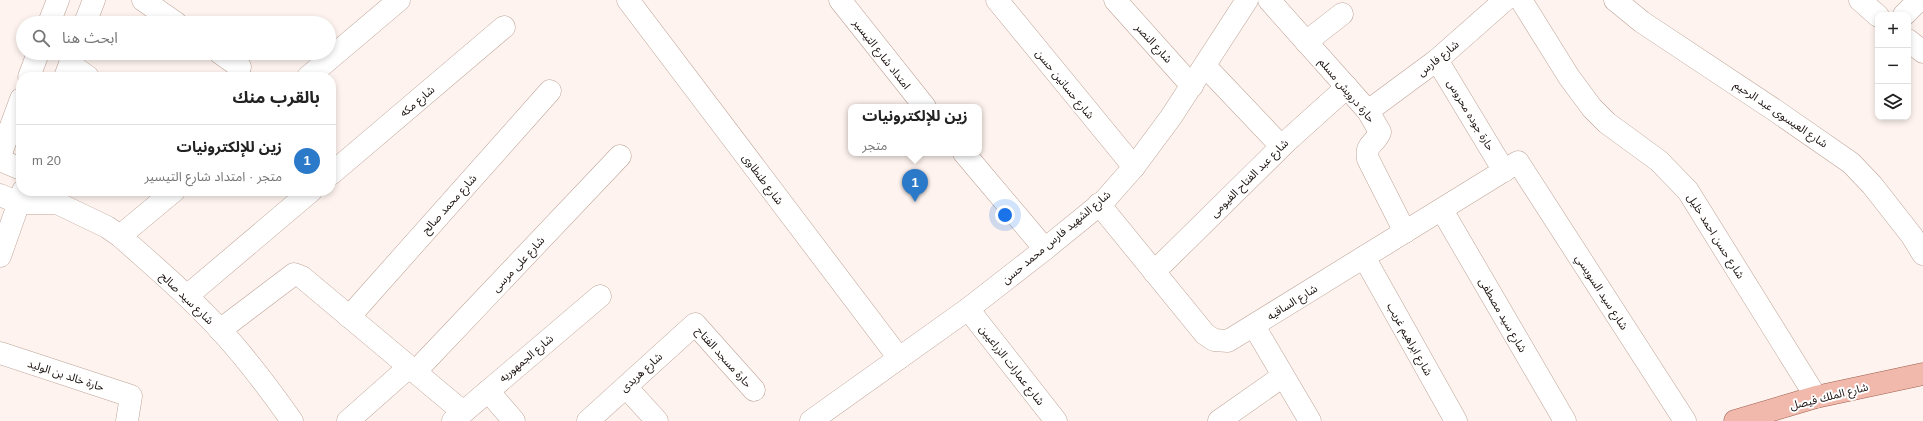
<!DOCTYPE html>
<html lang="ar">
<meta charset="utf-8">
<style>
:root{--surface:#fff;--page:#f6f6f6;--text:#222;--muted:#767676;--line:#e0e0e0;--accent:#2b79c9}
body{margin:0;font-family:Arial,"Noto Sans Arabic",sans-serif;background:var(--page);color:var(--text);direction:rtl}
.controls{position:absolute;right:12px;top:12px;display:grid;overflow:hidden;border-radius:8px;box-shadow:0 2px 6px #0003}
.controls button{width:36px;height:36px;display:grid;place-items:center;padding:0;border:0;border-bottom:1px solid var(--line);background:var(--surface);color:var(--text);font:20px sans-serif}
.you{position:absolute;left:1005px;top:215px;width:14px;height:14px;margin:-10px;border:3px solid #fff;border-radius:50%;background:#1a73e8;box-shadow:0 0 0 6px #1a73e833}
.badge{display:grid;place-items:center;width:26px;height:26px;border-radius:50%;background:var(--accent);color:#fff;font-size:13px;font-weight:700}
.pin{position:absolute;translate:-50% -33px;filter:drop-shadow(0 1px 2px #0008)}
.pin::after{content:'';position:absolute;top:21px;width:14px;height:12px;background:inherit;clip-path:polygon(0 0,100% 0,50% 100%)}
.popup{position:absolute;left:848px;top:104px;width:134px;height:52px;box-sizing:border-box;display:grid;place-content:center;border-radius:8px;background:var(--surface);filter:drop-shadow(0 1px 3px #0005);font-size:13px;white-space:nowrap;color:var(--muted)}
.popup b{font-size:15px;color:var(--text)}
.popup::after{content:'';position:absolute;left:50%;top:100%;margin-left:-8px;border:8px solid transparent;border-top-color:var(--surface)}
.list{margin:0;padding:0;list-style:none}
h2{display:flex;justify-content:space-between;align-items:center;height:52px;margin:0;padding:0 16px;font-size:17px}
h2 small{font-size:13px;font-weight:400;color:var(--muted)}
.list li{display:grid;grid-template-columns:26px 1fr auto;gap:12px;align-items:center;box-sizing:border-box;height:72px;padding:0 16px;border-top:1px solid var(--line)}
.list b{display:block;font-size:15px;white-space:nowrap}
.list p{margin:0;font-size:13px;white-space:nowrap;color:var(--muted)}
.list em{font-size:13px;font-style:normal;color:var(--muted)}
.icon{flex:none;width:22px;height:22px;fill:none;stroke:currentColor;stroke-width:2;stroke-linecap:round;stroke-linejoin:round}
.map{position:relative;flex:none;width:1923px;height:421px;overflow:hidden;direction:ltr}
.search{position:absolute;background:var(--surface);box-shadow:0 2px 6px #0003;left:16px;top:16px;width:320px;height:44px;display:flex;align-items:center;gap:10px;box-sizing:border-box;padding:0 14px;border-radius:22px;color:var(--muted);font-size:15px}
.panel{position:absolute;background:var(--surface);box-shadow:0 2px 6px #0003;left:16px;top:72px;width:320px;height:124px;border-radius:16px;direction:rtl}
.map>svg:first-child{display:block}
.lines{fill:none;stroke-linecap:round;stroke-linejoin:round}
.street-casing{stroke:#bda398;stroke-width:23}
.primary-casing{stroke:#9e5f50;stroke-width:23}
.street{stroke:#fff;stroke-width:22}
.primary{stroke:#f0b9ac;stroke-width:22}
.labels{text-anchor:middle;stroke-width:4;stroke-linejoin:round;paint-order:stroke}
.street-label{font-size:11px;fill:#170e0b;stroke:#fff}
</style>
<div class="map">
<svg width="1923" height="421" viewBox="0 0 1923 421">
<rect width="100%" height="100%" fill="#fef3ee"/>
<g class="lines">
<g class="street-casing">
<g id="street">
<path d="M143 0 176 23"/>
<path d="M628 0 899 358"/>
<path d="M840 0 925 107"/>
<path d="M997 0 1134 167"/>
<path d="M1115 0 1192 86"/>
<path d="M1269 0 1368 111 1380 132C1375 145 1365 143 1368 159L1405 232"/>
<path d="M1521 0 1569 77 1592 108 1607 123 1659 161 1688 191 1816 397"/>
<path d="M1615 0 1642 22 1776 111 1851 163 1872 185 1912 236 1923 254"/>
<path d="M1860 0 1878 16"/>
<path d="M1904 15 1919 0"/>
<path d="M49 23 58 0"/>
<path d="M85 23 94 0"/>
<path d="M1908 40 1923 52"/>
<path d="M1306 42 1342 14"/>
<path d="M220 53 240 67"/>
<path d="M1437 60 1504 171"/>
<path d="M70 64 88 77"/>
<path d="M1205 66 1281 146"/>
<path d="M29 77 38 53"/>
<path d="M65 77 74 53"/>
<path d="M308 77 399 0"/>
<path d="M1368 111 1437 60 1505 0"/>
<path d="M964 153 1045 249"/>
<path d="M0 156 21 99"/>
<path d="M0 160 21 169"/>
<path d="M331 174 504 27"/>
<path d="M0 195 19 203H57L107 227 120 236C149 262 179 287 206 315 238 347 266 384 292 421"/>
<path d="M1099 204 1205 334 1214 340 1228 341 1518 162 1685 421"/>
<path d="M1442 210 1565 421"/>
<path d="M120 236 174 191"/>
<path d="M0 256 23 191"/>
<path d="M1364 257 1456 421"/>
<path d="M1154 272 1287 141 1347 87"/>
<path d="M187 296 311 191"/>
<path d="M968 309 1056 421"/>
<path d="M349 317 550 91"/>
<path d="M1254 326 1310 421"/>
<path d="M220 330 294 274 302 277 463 412"/>
<path d="M0 353 131 396 127 421"/>
<path d="M415 372 620 156"/>
<path d="M626 387 657 421"/>
<path d="M488 391 514 421"/>
<path d="M348 421 409 367"/>
<path d="M453 421 600 296"/>
<path d="M588 421 695 324 754 390"/>
<path d="M811 421 968 309 1045 249 1104 201 1134 167 1171 117 1247 0"/>
<path d="M1219 421 1283 376"/>
</g>
</g>
<g class="primary-casing">
<path id="primary" d="M1735 421 1816 397 1923 374"/>
</g>
<use href="#street" class="street"/>
<use href="#primary" class="primary"/>
</g>
<g class="labels">
<g class="street-label">
<text transform="translate(1154 43) rotate(48)" y="4">شارع النصر</text>
<text transform="translate(882 54) rotate(52)" y="4">امتداد شارع التيسير</text>
<text transform="translate(1438 58) rotate(-39)" y="4">شارع فارس</text>
<text transform="translate(1065 84) rotate(51)" y="4">شارع حسانين حسن</text>
<text transform="translate(1347 90) rotate(50)" y="4">حارة درويش مسلم</text>
<text transform="translate(417 101) rotate(-40)" y="4">شارع مكه</text>
<text transform="translate(1781 114) rotate(34)" y="4">شارع العيسوى عبد الرحيم</text>
<text transform="translate(1471 115) rotate(59)" y="4">حارة جوده محروس</text>
<text transform="translate(1249 178) rotate(-45)" y="4">شارع عبد الفتاح الفيومى</text>
<text transform="translate(763 179) rotate(53)" y="4">شارع طنطاوى</text>
<text transform="translate(449 204) rotate(-48)" y="4">شارع محمد صالح</text>
<text transform="translate(1716 236) rotate(58)" y="4">شارع حسن احمد خليل</text>
<text transform="translate(1056 237) rotate(-40)" y="4">شارع الشهيد فارس محمد حسن</text>
<text transform="translate(518 264) rotate(-47)" y="4">شارع على مرسى</text>
<text transform="translate(1602 292) rotate(57)" y="4">شارع سيد السويسي</text>
<text transform="translate(187 298) rotate(44)" y="4">شارع سيد صالح</text>
<text transform="translate(1292 302) rotate(-32)" y="4">شارع الساقيه</text>
<text transform="translate(1503 315) rotate(60)" y="4">شارع سيد مصطفى</text>
<text transform="translate(1410 339) rotate(61)" y="4">شارع ابراهيم غريب</text>
<text transform="translate(724 357) rotate(48)" y="4">حارة مسجد الفتاح</text>
<text transform="translate(526 358) rotate(-40)" y="4">شارع الجمهوريه</text>
<text transform="translate(1012 365) rotate(52)" y="4">شارع عمارات الزراعيين</text>
<text transform="translate(641 372) rotate(-42)" y="4">شارع هريدى</text>
<text transform="translate(66 375) rotate(18)" y="4">حارة خالد بن الوليد</text>
<text transform="translate(1829 396) rotate(-14)" y="4">شارع الملك فيصل</text>
</g>
</g>
</svg>
<div class="controls">
<button>+</button>
<button>−</button>
<button><svg class="icon" aria-label="layers" viewBox="0 0 24 24"><path d="M12 4l9 5-9 5-9-5zM3 14l9 5 9-5"/></svg></button>
</div>
<div class="you"></div>
<div class="pin badge" style="left:915px;top:202px">1</div>
<div class="popup"><b>زين للإلكترونيات</b>متجر</div>
<div class="search"><svg class="icon" aria-label="search" viewBox="0 0 24 24"><circle cx="10" cy="10" r="6"/><path d="M15 15l6 6"/></svg>ابحث هنا</div>
<section class="panel">
<h2>بالقرب منك<small></small></h2>
<ul class="list">
<li><span class="badge">1</span><div><b>زين للإلكترونيات</b><p>متجر · امتداد شارع التيسير</p></div><em>20 m</em></li>
</ul>
</section>
</div>
